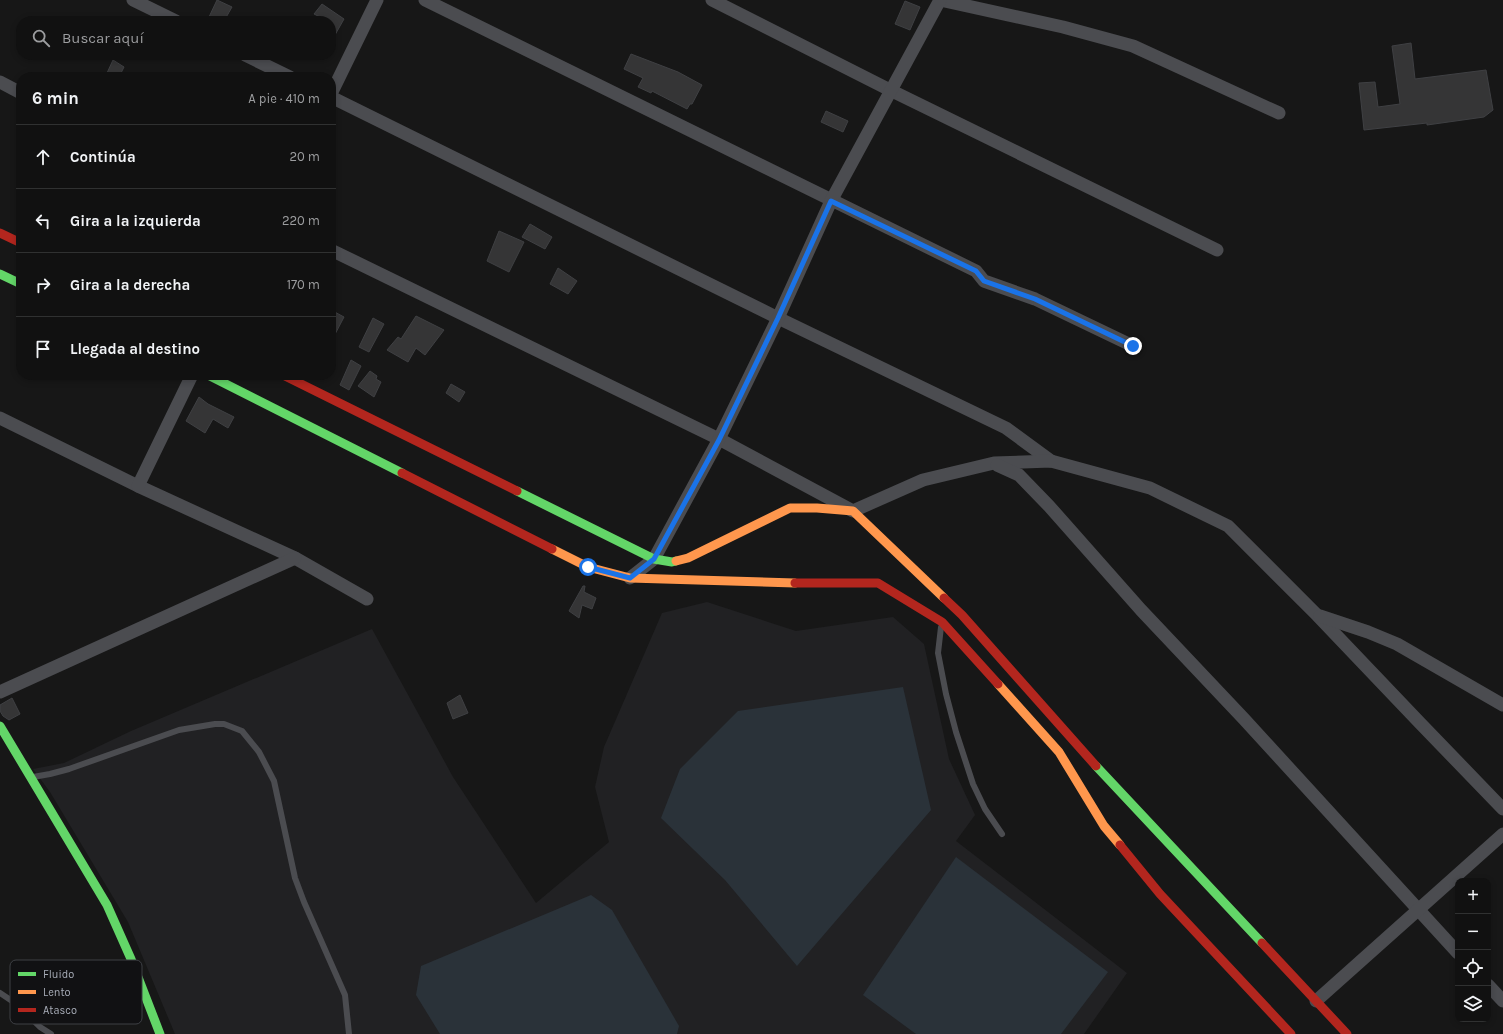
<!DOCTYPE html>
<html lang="es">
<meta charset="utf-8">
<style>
:root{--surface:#111;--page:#1e1f1f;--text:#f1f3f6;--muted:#9c9d9f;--line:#303131}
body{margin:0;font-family:Karla,sans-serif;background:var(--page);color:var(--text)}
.controls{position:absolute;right:12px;bottom:12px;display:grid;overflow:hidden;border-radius:8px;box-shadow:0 2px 6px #0003}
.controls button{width:36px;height:36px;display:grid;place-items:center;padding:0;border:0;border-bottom:1px solid var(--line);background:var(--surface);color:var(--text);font:20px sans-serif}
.stop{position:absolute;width:12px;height:12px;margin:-9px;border:3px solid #1a73e8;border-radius:50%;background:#fff}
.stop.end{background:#1a73e8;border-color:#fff;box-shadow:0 1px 4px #0008}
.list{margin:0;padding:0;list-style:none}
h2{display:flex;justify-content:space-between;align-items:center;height:52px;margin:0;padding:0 16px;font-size:17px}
h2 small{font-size:13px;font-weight:400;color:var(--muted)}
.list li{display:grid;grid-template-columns:26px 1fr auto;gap:12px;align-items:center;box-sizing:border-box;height:64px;padding:0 16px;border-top:1px solid var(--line)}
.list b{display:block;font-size:15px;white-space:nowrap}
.list em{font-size:13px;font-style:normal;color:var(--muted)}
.icon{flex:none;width:22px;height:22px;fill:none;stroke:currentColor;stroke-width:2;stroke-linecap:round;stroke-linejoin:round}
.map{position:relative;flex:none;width:1503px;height:1034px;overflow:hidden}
.search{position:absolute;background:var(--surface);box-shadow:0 2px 6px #0003;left:16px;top:16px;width:320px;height:44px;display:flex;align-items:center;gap:10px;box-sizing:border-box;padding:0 14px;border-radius:16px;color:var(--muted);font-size:15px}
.panel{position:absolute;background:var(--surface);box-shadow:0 2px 6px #0003;left:16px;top:72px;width:320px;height:308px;border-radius:16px}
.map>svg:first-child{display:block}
.built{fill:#212123}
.water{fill:#2a3239}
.building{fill:#353536;stroke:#3f4043}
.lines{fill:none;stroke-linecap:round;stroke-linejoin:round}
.lane{stroke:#4b4c50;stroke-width:6}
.street{stroke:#4b4c50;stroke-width:13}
.fast{stroke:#63d668;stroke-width:9}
.slow{stroke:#ff974d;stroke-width:9}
.jam{stroke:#b3261e;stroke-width:9}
.route{stroke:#1a73e8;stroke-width:5}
.key{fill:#111113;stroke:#3e4045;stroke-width:1}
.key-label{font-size:11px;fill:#a8adb8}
</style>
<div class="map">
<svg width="1503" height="1034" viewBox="0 0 1503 1034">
<rect width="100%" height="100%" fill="#171717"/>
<path class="built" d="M707 602 796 631 893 617 924 644 949 759 975 815 956 841 1127 973 1084 1034H175L128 922 50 792 33 769 64 763 131 731 372 629 453 777 536 903 609 842 595 787 604 747 662 613Z"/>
<g class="water">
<path d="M903 687 931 810 797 966 725 880 661 818 680 769 738 711Z"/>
<path d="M956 857 1108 972 1061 1034H916L863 995Z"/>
<path d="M591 895 612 910 679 1026 677 1034H440L416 995 421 966Z"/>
</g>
<g class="building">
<path d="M217 0 232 7 224 21H216L209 17Z"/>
<path d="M905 1 920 7 910 30 895 24Z"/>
<path d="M322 4 344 19 331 42V21H328L314 14Z"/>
<path d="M1411 43 1415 79 1486 70 1493 110 1484 117 1427 125V123L1364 130 1359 83 1375 82 1378 107 1400 104 1392 46Z"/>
<path d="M631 54 678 72 702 85 692 104H690L687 109 652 91 651 93 638 87 643 78 624 69Z"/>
<path d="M113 60 124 67 119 77H115L107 73Z"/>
<path d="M826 111 848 121 843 132 821 122Z"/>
<path d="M530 224 552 237 545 249 522 237Z"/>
<path d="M499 231 524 242 509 272 487 261Z"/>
<path d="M558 268 577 281 568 294 550 284Z"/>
<path d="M331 310 344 317 331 342Z"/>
<path d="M416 316 444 330 425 355 416 348 408 362 387 350 398 337 401 339Z"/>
<path d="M373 318 384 324 369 352 359 347Z"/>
<path d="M351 360 361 366 349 390 340 385Z"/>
<path d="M370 371 377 376 376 379 381 382 374 397 358 386Z"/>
<path d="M451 384 465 392 459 402 446 393Z"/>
<path d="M199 397 208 404 234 417 228 428 213 419 205 433 186 421Z"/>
<path d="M583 586H585L584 592 596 598 592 609 582 605 579 618 569 611Z"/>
<path d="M460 695 468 713 453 719 447 703Z"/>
<path d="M12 698 20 714 9 720 3 716 0 711V705Z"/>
</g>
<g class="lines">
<g class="lane">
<path d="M941 627 938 653 946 694 956 732 973 784 985 809 1002 834"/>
<path d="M33 777 50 774 69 769 179 730 215 724H224L242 731 259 752 274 781 295 878 304 902 345 995 349 1034"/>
<path d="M0 993 18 1005 40 1027 51 1034"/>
</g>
<g class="street">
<path d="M133 0 176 21"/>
<path d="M425 0 976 271 984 281 1035 299 1133 346"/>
<path d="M712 0 890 90 1217 250"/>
<path d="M940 0 1063 27 1133 46 1279 113"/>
<path d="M245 55 290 77"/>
<path d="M0 82 21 93"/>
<path d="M331 94 377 0"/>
<path d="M331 97 778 318 1006 428 1051 461"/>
<path d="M331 250 719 439 853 511 923 480 994 463 1051 461 1150 488 1228 526 1317 615 1419 722 1503 809"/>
<path d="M0 418 138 486 295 558 367 599"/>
<path d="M997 465 1019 475 1049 506 1141 610 1244 719 1458 953"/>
<path d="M138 486 192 375"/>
<path d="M630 578 654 559 719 439 778 318 831 201 940 0"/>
<path d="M1320 616 1368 632 1397 644 1503 705"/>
<path d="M0 692 295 558"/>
<path d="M1488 985 1503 1001"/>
<path d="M1316 1001 1503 834"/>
</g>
<g class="fast">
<path d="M0 274 21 284"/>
<path d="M208 375 402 473"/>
<path d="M517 491 654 559 672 562 676 561"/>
<path d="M0 726 107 905 131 959 160 1034"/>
<path d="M1096 766 1262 943"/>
</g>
<g class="slow">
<path d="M552 549 588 567 630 578 795 583"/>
<path d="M676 561 688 558 790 508H817L853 511 944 598"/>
<path d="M998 684 1059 752 1104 826 1120 845"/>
</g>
<g class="jam">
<path d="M0 233 21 243"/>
<path d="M283 375 517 491"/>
<path d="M402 473 552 549"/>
<path d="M795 583H878L942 622 998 684"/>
<path d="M944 598 962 615 1096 766"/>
<path d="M1120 845 1160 894 1291 1034"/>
<path d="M1262 943 1347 1034"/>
</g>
</g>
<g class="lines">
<path class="route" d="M588 567 630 578 654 559 719 440 778 318 831 201 976 271 984 281 1035 299 1133 346"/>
</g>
<rect x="10" y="960" width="132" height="64" rx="6" class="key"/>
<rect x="18" y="972" width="18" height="4" fill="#63d668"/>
<rect x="18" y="990" width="18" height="4" fill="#ff974d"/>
<rect x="18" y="1008" width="18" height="4" fill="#b3261e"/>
<g class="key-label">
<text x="43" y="978">Fluido</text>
<text x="43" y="996">Lento</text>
<text x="43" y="1014">Atasco</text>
</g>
</svg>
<div class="controls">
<button>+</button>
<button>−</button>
<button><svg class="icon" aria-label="locate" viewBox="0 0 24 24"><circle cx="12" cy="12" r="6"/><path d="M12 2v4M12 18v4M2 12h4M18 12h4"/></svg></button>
<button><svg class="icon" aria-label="layers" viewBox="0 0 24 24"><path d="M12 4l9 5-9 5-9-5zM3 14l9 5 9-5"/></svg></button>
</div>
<div class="stop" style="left:588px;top:567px"></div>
<div class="stop end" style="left:1133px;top:346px"></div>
<div class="search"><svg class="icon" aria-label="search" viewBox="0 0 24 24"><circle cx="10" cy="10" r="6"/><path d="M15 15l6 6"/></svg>Buscar aquí</div>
<section class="panel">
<h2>6 min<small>A pie · 410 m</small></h2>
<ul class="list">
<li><svg class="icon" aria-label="ahead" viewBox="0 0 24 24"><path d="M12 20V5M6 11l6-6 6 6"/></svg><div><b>Continúa</b></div><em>20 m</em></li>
<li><svg class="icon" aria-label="left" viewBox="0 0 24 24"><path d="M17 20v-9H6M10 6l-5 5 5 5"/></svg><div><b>Gira a la izquierda</b></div><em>220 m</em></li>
<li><svg class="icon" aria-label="right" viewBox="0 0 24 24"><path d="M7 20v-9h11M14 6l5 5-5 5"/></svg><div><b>Gira a la derecha</b></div><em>170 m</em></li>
<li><svg class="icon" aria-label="arrive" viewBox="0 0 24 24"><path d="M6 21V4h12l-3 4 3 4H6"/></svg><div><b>Llegada al destino</b></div></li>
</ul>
</section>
</div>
